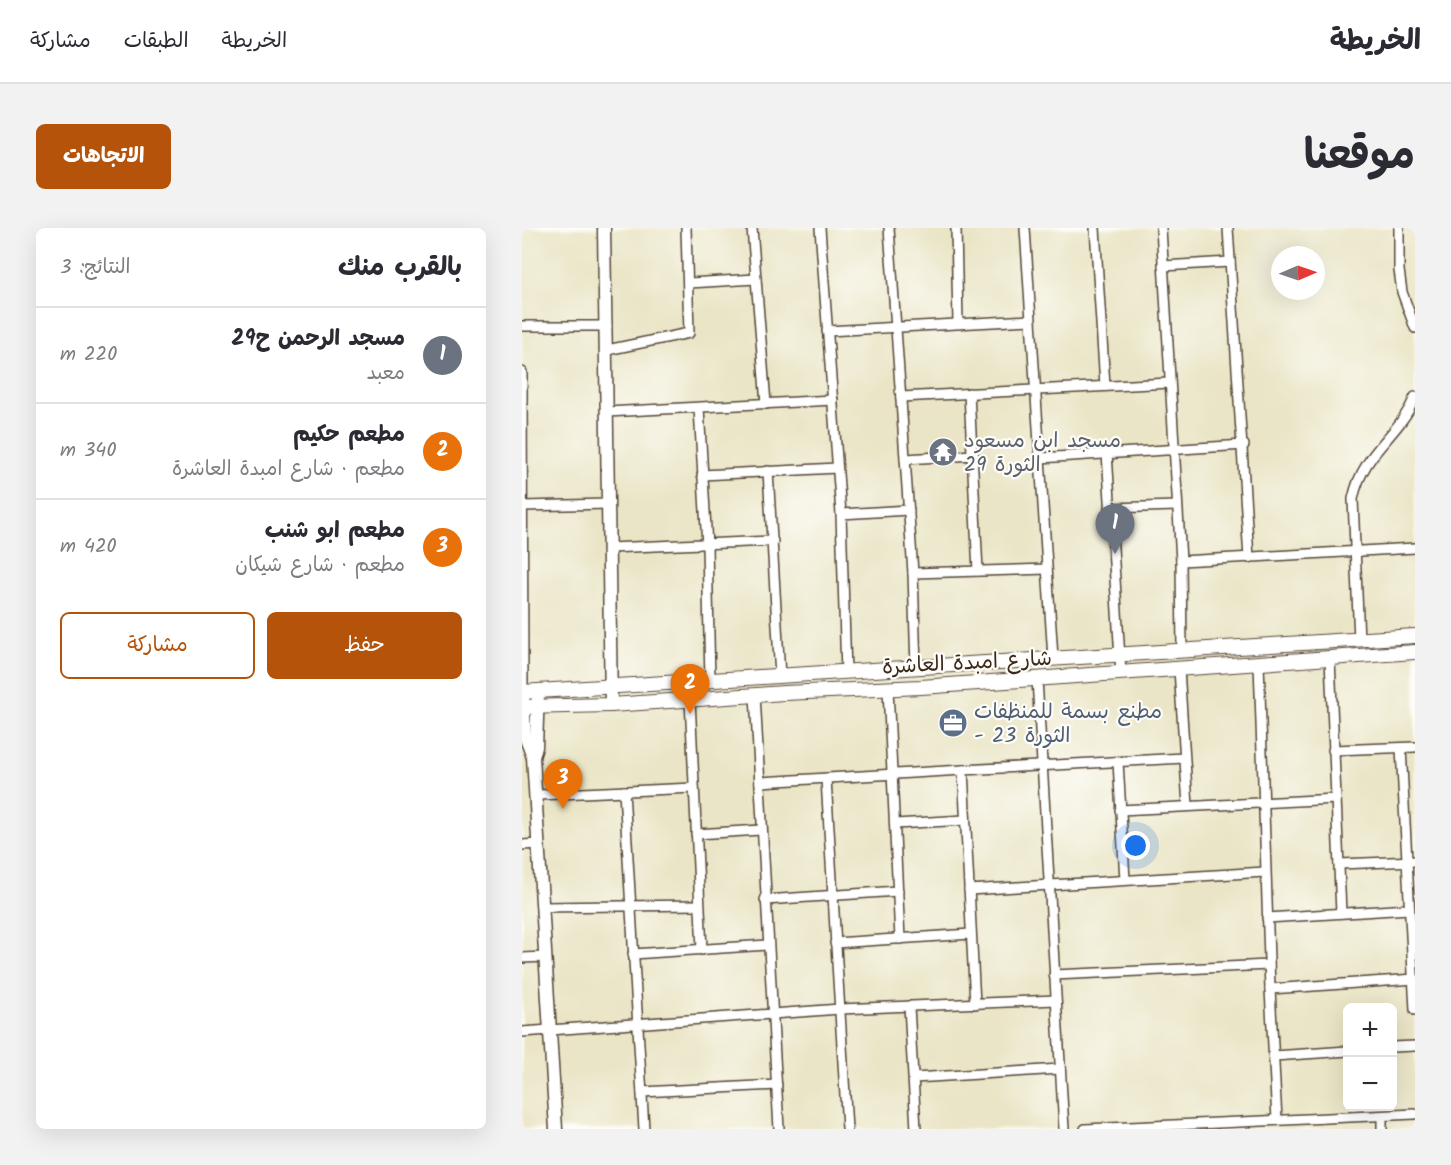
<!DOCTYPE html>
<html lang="ar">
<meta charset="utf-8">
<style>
:root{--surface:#fff;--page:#f2f2f3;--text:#2b2b33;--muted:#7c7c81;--line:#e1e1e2;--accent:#b45309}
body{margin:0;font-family:Kalam,"Playpen Sans Arabic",sans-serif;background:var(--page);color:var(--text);direction:rtl}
.controls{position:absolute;right:18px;bottom:18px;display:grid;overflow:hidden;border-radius:9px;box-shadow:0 6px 24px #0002}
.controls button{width:54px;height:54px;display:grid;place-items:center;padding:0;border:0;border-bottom:2px solid var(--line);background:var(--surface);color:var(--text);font:30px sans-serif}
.compass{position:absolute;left:749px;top:18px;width:54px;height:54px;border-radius:50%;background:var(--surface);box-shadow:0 6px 24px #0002;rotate:88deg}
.you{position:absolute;left:614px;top:618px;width:21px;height:21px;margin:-15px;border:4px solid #fff;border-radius:50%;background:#1a73e8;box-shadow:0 0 0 9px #1a73e833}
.badge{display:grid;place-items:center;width:39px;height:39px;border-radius:50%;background:var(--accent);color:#fff;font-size:20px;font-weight:700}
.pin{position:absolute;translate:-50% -50px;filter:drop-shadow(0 2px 3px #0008)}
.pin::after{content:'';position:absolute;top:32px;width:21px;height:18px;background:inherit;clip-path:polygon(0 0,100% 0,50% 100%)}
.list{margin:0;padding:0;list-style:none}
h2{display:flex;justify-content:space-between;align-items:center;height:78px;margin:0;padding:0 24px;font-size:26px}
h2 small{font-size:20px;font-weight:400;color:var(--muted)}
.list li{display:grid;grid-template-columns:39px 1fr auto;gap:18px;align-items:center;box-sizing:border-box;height:96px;padding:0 24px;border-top:2px solid var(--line)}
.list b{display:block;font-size:22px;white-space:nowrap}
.list p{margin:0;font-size:20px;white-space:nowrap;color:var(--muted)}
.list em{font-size:20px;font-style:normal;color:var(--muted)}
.actions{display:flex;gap:12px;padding:18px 24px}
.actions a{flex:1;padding:14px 0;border:2px solid var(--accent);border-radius:9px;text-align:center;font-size:21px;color:var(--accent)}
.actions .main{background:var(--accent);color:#fff}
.map{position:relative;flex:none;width:893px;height:901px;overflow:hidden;direction:ltr;border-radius:9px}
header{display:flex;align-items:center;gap:36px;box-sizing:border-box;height:84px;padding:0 30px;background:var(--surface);border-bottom:2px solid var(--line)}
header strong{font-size:28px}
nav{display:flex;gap:33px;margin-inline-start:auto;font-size:21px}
.intro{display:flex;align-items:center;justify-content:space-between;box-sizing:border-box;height:144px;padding:0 36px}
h1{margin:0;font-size:42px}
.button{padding:15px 27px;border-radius:9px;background:var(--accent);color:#fff;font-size:21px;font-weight:700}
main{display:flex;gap:36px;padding:0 36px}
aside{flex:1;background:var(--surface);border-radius:9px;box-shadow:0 6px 24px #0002}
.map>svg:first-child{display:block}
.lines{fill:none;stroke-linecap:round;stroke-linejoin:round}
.minor-casing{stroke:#554637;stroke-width:12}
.tertiary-casing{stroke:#554637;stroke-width:15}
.secondary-casing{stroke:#554637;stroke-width:16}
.minor{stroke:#fff;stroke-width:9}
.tertiary{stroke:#fff;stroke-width:12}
.secondary{stroke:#fff;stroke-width:14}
.labels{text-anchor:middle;stroke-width:4.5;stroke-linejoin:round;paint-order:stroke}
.worship-label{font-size:21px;fill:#5b616d;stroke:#fdfcf7;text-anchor:start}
.street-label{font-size:21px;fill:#3b2a1e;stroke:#fdfcf7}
.service-label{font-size:21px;fill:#4e5e75;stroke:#fdfcf7;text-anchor:start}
</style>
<header>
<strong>الخريطة</strong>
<nav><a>الخريطة</a><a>الطبقات</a><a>مشاركة</a></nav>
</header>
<div class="intro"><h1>موقعنا</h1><a class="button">الاتجاهات</a></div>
<main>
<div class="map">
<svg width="893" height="901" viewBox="0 0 893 901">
<rect width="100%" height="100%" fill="#fdfcf7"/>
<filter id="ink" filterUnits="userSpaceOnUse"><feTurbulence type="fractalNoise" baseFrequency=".0167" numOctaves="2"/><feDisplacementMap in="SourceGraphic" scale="12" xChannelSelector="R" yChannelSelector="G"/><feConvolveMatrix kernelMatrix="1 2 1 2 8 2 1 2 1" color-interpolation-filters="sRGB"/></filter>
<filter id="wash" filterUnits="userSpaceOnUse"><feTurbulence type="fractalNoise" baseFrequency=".008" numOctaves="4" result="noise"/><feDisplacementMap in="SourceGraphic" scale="24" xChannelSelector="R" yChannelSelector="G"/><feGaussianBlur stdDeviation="1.35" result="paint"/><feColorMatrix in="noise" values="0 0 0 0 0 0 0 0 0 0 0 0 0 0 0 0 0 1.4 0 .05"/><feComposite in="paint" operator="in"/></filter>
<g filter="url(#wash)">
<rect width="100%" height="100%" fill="#eae5c6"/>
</g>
<g filter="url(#ink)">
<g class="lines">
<g class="minor-casing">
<g id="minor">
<path d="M230 0 244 176"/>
<path d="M298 0 319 286 324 445"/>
<path d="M367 0 391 345 394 440"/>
<path d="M434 0 436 95"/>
<path d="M503 0 531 430"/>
<path d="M573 0 583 158"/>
<path d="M639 0 659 333 660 423"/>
<path d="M706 0 727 330"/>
<path d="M877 0V42L880 64 893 100"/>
<path d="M641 38 708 34"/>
<path d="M167 55 234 51"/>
<path d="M0 98H85"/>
<path d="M305 103 508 92"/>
<path d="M85 122 167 105 164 0"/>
<path d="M0 144 1 464"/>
<path d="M447 165 456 343"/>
<path d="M379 169 648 155"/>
<path d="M177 180 185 318 188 453"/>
<path d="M85 184 311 172"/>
<path d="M585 225 599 446"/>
<path d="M518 230 722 217"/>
<path d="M383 231 452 227"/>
<path d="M246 243 258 449"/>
<path d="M180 247 315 240"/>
<path d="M0 278 87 276"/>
<path d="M588 280 655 278"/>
<path d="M319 286 387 282"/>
<path d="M87 320 251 313"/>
<path d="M659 333 893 320"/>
<path d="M391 345 525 341"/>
<path d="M837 412 831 271C841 222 877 209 893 169"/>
<path d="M808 431 819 685"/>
<path d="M737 435 748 761 755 892"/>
<path d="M657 441 666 578"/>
<path d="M515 451 542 901"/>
<path d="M366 461 378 711"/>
<path d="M233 467 257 901"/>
<path d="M168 472 180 722"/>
<path d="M879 520 893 782"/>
<path d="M811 522 893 519"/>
<path d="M596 534 603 652"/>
<path d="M304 551 325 901"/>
<path d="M238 554 441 542"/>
<path d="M102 563 122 901"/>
<path d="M15 567 172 560"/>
<path d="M598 582 814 571"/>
<path d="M373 596 443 592"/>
<path d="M174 606 239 602"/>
<path d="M0 617 17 616"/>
<path d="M817 636 893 633"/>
<path d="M447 662 743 644"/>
<path d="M243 672 376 663"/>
<path d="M21 679 177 677"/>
<path d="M745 690 887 681"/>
<path d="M313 715 449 706"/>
<path d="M111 726 245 717"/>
<path d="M0 730 24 729"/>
<path d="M532 747 747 737"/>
<path d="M748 761 893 751"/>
<path d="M453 776 441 542 662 530"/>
<path d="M387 778 394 901"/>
<path d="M0 804 318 781 534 772"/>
<path d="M870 819 893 818"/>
<path d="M752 828 826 823"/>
<path d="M392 850 538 841"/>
<path d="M120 864 255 857"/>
<path d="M860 888V901"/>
<path d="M563 901 893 886"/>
</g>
</g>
<g class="tertiary-casing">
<g id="tertiary">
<path d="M82 0 89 477"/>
<path d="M16 463 14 519 11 529 34 901"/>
<path d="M1 464 3 508 11 529"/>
</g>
</g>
<g class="secondary-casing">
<g id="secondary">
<path d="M0 464 893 408"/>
<path d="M0 479 89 477 262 465 399 459 893 424"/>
</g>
</g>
<use href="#minor" class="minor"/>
<use href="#tertiary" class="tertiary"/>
<use href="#secondary" class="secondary"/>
</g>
</g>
<defs>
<g id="temple-disc" transform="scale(1.5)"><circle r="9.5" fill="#6b7280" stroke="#fdfcf7"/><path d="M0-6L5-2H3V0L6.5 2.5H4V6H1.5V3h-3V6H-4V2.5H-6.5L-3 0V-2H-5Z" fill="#fff"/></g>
<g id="office-disc" transform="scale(1.5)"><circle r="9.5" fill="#5c6f8a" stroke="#fdfcf7"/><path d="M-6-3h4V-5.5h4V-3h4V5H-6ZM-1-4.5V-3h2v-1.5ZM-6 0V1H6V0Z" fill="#fff"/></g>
</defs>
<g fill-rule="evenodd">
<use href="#temple-disc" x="421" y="224"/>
<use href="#office-disc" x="431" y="495"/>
</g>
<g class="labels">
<g class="worship-label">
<text x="442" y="219">مسجد ابن مسعود<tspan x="442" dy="24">الثورة 29</tspan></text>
</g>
<g class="street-label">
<text transform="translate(445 434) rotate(-3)" y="7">شارع امبدة العاشرة</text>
</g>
<g class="service-label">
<text x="452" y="490">مطنع بسمة للمنظفات<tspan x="452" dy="24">- الثورة 23</tspan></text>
</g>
</g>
</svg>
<div class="controls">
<button>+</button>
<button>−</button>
</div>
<svg class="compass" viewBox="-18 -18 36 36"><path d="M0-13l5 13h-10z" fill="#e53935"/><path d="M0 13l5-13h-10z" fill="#7c7c81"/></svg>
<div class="you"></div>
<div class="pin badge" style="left:593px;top:326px;background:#6b7280">1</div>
<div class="pin badge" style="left:168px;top:486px;background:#e8710a">2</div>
<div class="pin badge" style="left:41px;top:581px;background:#e8710a">3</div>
</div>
<aside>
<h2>بالقرب منك<small>النتائج: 3</small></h2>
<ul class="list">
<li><span class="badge" style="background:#6b7280">1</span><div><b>مسجد الرحمن ح29</b><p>معبد</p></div><em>220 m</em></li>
<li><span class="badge" style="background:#e8710a">2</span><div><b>مطعم حكيم</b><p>مطعم · شارع امبدة العاشرة</p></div><em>340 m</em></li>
<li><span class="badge" style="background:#e8710a">3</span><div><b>مطعم ابو شنب</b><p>مطعم · شارع شيكان</p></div><em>420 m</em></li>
</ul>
<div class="actions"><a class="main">حفظ</a><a>مشاركة</a></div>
</aside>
</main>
